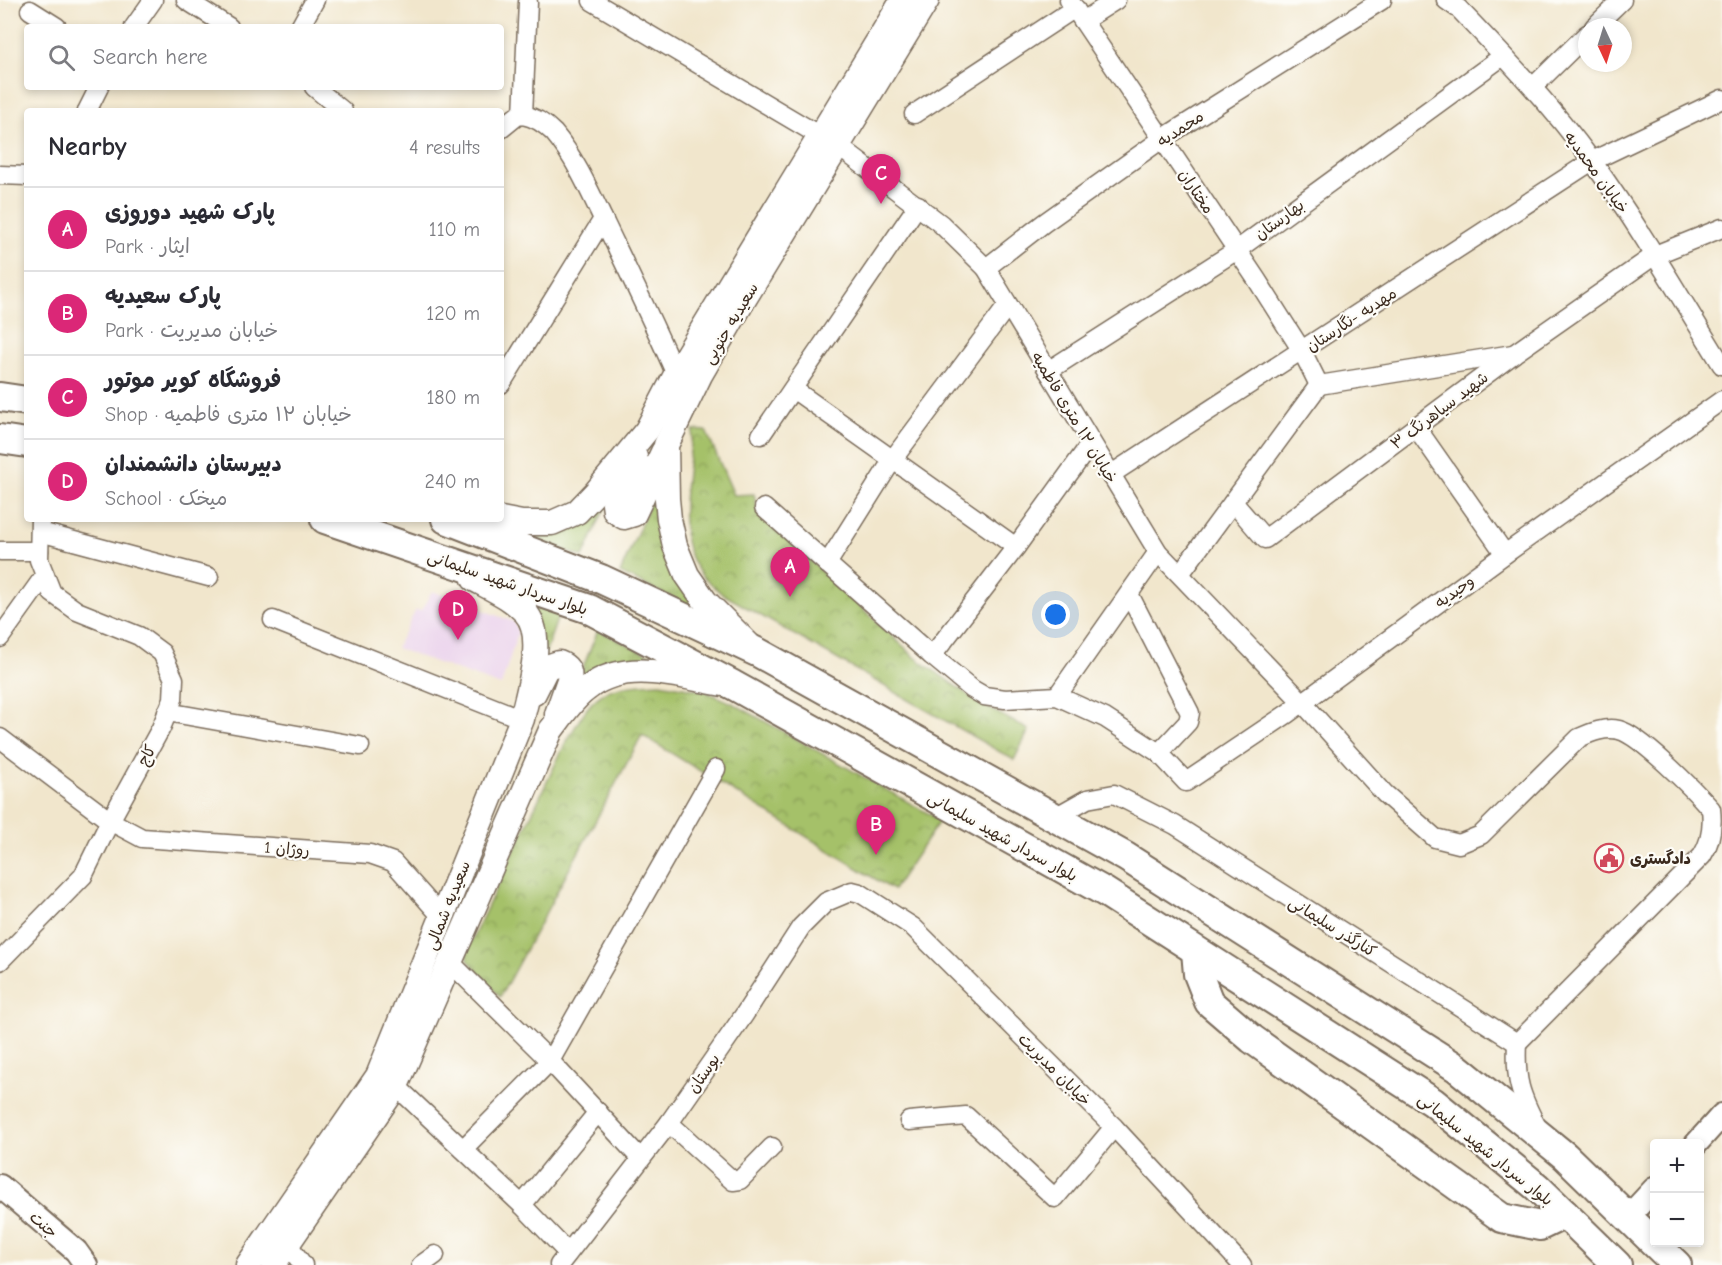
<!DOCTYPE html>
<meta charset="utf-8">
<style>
:root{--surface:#fff;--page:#f2f2f3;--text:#2b2b33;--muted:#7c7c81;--line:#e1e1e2;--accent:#db2777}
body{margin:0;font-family:"Comic Neue","Playpen Sans Arabic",sans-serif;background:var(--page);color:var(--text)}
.controls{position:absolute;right:18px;bottom:18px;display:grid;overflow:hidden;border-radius:6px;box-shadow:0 3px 9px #0003}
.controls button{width:54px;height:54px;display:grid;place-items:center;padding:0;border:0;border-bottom:2px solid var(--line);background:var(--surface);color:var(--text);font:30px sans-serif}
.compass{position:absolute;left:1578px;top:18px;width:54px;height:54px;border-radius:50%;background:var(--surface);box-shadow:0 3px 9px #0003;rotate:176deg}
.you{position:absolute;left:1056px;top:615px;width:21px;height:21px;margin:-15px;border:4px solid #fff;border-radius:50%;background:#1a73e8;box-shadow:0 0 0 9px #1a73e833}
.badge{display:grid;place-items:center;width:39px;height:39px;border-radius:50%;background:var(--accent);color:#fff;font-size:20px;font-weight:700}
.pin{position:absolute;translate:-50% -50px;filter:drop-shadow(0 2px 3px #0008)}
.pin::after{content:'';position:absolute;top:32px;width:21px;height:18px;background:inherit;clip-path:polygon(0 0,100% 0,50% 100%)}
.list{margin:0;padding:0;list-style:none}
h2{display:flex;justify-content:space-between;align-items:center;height:78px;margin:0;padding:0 24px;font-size:26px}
h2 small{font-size:20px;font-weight:400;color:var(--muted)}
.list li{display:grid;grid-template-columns:39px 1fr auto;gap:18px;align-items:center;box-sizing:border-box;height:84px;padding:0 24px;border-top:2px solid var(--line)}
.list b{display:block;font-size:22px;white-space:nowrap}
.list p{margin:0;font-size:20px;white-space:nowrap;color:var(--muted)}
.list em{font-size:20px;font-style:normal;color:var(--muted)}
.icon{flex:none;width:33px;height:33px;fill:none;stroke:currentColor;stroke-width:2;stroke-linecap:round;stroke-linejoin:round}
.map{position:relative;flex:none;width:1722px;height:1265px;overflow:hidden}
.search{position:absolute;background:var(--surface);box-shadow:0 3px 9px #0003;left:24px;top:24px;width:480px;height:66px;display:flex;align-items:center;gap:15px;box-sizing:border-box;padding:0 21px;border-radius:6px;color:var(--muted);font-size:22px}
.panel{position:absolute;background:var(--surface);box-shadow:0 3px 9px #0003;left:24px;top:108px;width:480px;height:414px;border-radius:6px}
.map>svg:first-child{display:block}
.built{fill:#ead1ec}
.grass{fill:url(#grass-tufts);stroke:#707644;stroke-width:1.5}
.park{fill:url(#park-crowns);stroke:#707644;stroke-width:1.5}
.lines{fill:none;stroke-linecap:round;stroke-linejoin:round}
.minor-casing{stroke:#7b6c5b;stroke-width:21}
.tertiary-casing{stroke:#7b6c5b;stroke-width:26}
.secondary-casing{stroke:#7b6c5b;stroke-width:27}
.trunk-casing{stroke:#7b6c5b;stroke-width:32}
.minor{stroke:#fff;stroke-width:18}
.tertiary{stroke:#fff;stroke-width:22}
.secondary{stroke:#fff;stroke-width:24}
.trunk{stroke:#fff;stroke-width:28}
.labels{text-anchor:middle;stroke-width:4.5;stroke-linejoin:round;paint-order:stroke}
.street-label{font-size:16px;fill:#3b2a1e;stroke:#fdfcf7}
.poi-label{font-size:16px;font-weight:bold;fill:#3b2a1e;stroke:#fdfcf7;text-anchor:start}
</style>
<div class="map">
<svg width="1722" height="1265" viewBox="0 0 1722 1265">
<defs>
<pattern id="grass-tufts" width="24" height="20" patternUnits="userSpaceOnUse" patternTransform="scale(1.5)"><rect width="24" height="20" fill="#a5c169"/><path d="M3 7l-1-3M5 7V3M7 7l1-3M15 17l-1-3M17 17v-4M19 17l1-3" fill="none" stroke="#889d56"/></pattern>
<pattern id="park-crowns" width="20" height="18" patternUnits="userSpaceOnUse" patternTransform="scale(1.5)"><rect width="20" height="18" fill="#a5c169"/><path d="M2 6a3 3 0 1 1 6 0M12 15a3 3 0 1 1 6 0" fill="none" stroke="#889d56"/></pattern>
</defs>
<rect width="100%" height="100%" fill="#fdfcf7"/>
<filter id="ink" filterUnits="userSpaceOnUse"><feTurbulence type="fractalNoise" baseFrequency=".0167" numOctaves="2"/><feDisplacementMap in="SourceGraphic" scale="12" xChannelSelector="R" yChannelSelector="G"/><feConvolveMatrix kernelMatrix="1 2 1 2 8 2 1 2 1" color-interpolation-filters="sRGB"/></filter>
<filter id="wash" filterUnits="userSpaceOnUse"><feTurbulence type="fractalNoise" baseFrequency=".008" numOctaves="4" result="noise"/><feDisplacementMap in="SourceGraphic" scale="24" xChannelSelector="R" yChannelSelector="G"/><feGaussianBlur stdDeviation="1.35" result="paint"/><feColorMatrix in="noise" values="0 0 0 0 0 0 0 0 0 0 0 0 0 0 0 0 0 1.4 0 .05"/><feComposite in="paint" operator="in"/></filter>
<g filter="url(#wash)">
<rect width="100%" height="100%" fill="#f1e6cc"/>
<path class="built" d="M432 591 514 622 518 632 501 686 396 648 416 610 421 611Z"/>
<g class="grass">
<path d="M620 474 583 557 512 530 534 532Z"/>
<path d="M659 483C658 503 655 525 661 544 670 570 692 593 708 615L620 573Z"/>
<path d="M519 596 559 614 541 665Z"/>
<path d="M598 630 673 667C640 665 598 654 576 685Z"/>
</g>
<g class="park">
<path d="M693 430 706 431 734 495 754 494 758 512 916 658 981 704 1029 730 1014 760 721 593C715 587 706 581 701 574 671 539 688 472 693 430Z"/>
<path d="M660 683 705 691 734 704 940 820 893 890 642 735 500 997 468 960 467 950 563 748C593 695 597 685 660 683Z"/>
</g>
</g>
<g filter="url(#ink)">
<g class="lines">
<g class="minor-casing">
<g id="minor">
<path d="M186 0 229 27"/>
<path d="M1069 0 1257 280 1302 351 1319 385"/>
<path d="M1446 0 1459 9C1506 58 1552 106 1592 161 1639 226 1680 297 1722 365"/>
<path d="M592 1 820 136"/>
<path d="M30 10 57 27"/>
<path d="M1083 21 1116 0"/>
<path d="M134 27 153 0"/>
<path d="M300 27 315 0"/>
<path d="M1594 27 1622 0"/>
<path d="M314 87 343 111"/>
<path d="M1533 87 1587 34"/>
<path d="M87 111 99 87"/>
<path d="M914 114 1075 8"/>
<path d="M523 115C536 117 545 124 554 133 576 159 591 194 606 225 630 275 654 324 676 375"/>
<path d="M523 115 528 2"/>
<path d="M501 129 517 116 523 115"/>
<path d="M838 146 941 224 986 268 1158 552 1302 702 1385 794 1435 838 1459 844 1481 835 1579 738C1592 732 1605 727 1619 730 1640 735 1695 791 1711 809 1713 826 1711 842 1702 856L1517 1043"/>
<path d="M0 175 27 176"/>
<path d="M986 268 1044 223 1162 139 1382 0"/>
<path d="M1048 371 1237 250 1503 56"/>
<path d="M501 384 603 219"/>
<path d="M1319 385 1513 354"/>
<path d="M793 389 1016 547"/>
<path d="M1416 427 1505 554"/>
<path d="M761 435 918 205"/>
<path d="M1110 475 1592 161 1722 99"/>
<path d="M1233 502 1265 539 1515 353 1655 255 1722 228"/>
<path d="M764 508 932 656 972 689 984 696 1005 699 1057 696 1105 718 1159 753 1186 782 1287 714 1505 554 1722 400"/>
<path d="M40 532 209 577"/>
<path d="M0 551H39"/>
<path d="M827 564 893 459 1008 305"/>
<path d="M1180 574 1319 385"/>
<path d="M1129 594 1190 713 1188 722 1159 753"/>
<path d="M273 620 522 719"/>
<path d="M0 638 45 575"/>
<path d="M932 656 1016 547 1091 443"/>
<path d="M1057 696 1158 552"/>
<path d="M167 712 360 746"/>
<path d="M0 738 110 821 142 838 370 854 393 862 442 917"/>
<path d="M1055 817 1087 799 1114 794 1175 825 1517 1043"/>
<path d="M0 961 83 876 110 821 161 728 173 699 174 679 162 653 139 636 77 611 52 593 39 560 40 519"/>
<path d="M449 961 550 1061 640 1158"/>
<path d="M1517 1043C1515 1080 1520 1094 1537 1127"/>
<path d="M396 1086 522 1205 568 1253"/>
<path d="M909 1121 966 1116 1055 1198 1114 1127"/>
<path d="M669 1123 733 1181 740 1180 772 1147"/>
<path d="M463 1149 550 1061 716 769"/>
<path d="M522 1205 598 1112"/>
<path d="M287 1243 303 1265"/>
<path d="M421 1265 435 1255"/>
<path d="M559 1265 669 1123 744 1015 801 927 826 902 852 891 860 893 913 927 1114 1127 1242 1265"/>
</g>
</g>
<g class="tertiary-casing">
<g id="tertiary">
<path d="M1696 1144 1722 1115"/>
<path d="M0 1186 76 1251 86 1265"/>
<path d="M1628 1217 1654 1189"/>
</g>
</g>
<g class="secondary-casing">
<g id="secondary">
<path d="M635 457 614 504 615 511 624 517 634 514 663 452"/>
<path d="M501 519 522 523H552L577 512 596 492 647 430 682 363 903 0"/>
<path d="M748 644 705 601 687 575 675 546 669 519 667 499 666 445 700 375 743 301 927 0"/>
<path d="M534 693 547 667 559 663C567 666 571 671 569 680L557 714"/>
<path d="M248 1265 378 1076 522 719C528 691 547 635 525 612 511 597 492 589 474 579"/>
<path d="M273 1265 396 1086 551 730C562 716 573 698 588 688 626 658 680 677 723 684"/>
</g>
</g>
<g class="trunk-casing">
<g id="trunk">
<path d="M0 397 27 401"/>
<path d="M0 439 27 443"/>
<path d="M325 519 589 609 733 685 1105 892 1433 1102 1537 1187 1617 1265"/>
<path d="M446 519 601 579 759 653 1126 857 1457 1068 1565 1156 1677 1265"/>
<path d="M1196 951 1198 974 1209 1002 1252 1039 1502 1218 1540 1226 1565 1214"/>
</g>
</g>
<use href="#minor" class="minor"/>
<use href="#tertiary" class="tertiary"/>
<use href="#secondary" class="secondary"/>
<use href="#trunk" class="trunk"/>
</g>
</g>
<defs>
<g id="civic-ring" transform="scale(1.5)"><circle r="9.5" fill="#fdfcf7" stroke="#d1495b" stroke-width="1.5"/><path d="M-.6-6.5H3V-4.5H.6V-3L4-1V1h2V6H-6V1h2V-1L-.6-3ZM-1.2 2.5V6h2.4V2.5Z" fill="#d1495b"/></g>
</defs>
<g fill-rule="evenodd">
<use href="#civic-ring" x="1609" y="858"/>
</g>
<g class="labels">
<g class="street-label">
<text transform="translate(1180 128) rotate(-33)" y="6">محمدیه</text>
<text transform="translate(1597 172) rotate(54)" y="6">خیابان محمدیه</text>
<text transform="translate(1197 191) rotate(56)" y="6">مختاران</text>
<text transform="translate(1279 219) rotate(-36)" y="6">بهارستان</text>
<text transform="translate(1351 319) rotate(-33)" y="6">مهدیه -نگارستان</text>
<text transform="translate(730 323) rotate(-59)" y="6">سعیدیه جنوبی</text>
<text transform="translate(1439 410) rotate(-37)" y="6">شهید سیاهرنگ ۳</text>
<text transform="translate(1075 417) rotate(59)" y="6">خیابان ۱۲ متری فاطمیه</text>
<text transform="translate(508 582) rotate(19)" y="6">بلوار سردار شهید سلیمانی</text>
<text transform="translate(1454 591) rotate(-36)" y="6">وحیدیه</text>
<text transform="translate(146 755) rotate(-61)" y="6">کاج</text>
<text transform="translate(1003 836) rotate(29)" y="6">بلوار سردار شهید سلیمانی</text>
<text transform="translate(287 848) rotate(4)" y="6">روژان 1</text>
<text transform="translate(447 905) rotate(-68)" y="6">سعیدیه شمالی</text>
<text transform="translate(1333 926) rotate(32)" y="6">کنارگذر سلیمانی</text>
<text transform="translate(1055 1069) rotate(45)" y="6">خیابان مدیریت</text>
<text transform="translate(703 1073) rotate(-55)" y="6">بوستان</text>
<text transform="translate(1486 1149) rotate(39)" y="6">بلوار سردار شهید سلیمانی</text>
<text transform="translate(44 1224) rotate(41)" y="6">جنت</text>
</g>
<g class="poi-label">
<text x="1630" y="864">دادگستری</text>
</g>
</g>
</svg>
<div class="controls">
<button>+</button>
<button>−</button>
</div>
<svg class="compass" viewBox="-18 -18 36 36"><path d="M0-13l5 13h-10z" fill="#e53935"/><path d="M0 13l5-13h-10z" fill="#7c7c81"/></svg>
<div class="you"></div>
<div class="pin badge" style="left:790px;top:597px">A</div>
<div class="pin badge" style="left:876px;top:855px">B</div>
<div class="pin badge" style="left:881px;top:204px">C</div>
<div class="pin badge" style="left:458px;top:640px">D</div>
<div class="search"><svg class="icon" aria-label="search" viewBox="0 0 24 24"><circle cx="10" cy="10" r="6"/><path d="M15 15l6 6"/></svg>Search here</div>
<section class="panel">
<h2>Nearby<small>4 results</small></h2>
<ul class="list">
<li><span class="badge">A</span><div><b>پارک شهید دوروزی</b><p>Park · ایثار</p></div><em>110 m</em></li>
<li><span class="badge">B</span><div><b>پارک سعیدیه</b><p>Park · خیابان مدیریت</p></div><em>120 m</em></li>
<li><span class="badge">C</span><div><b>فروشگاه کویر موتور</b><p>Shop · خیابان ۱۲ متری فاطمیه</p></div><em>180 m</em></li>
<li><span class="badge">D</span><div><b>دبیرستان دانشمندان</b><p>School · میخک</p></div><em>240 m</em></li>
</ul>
</section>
</div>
